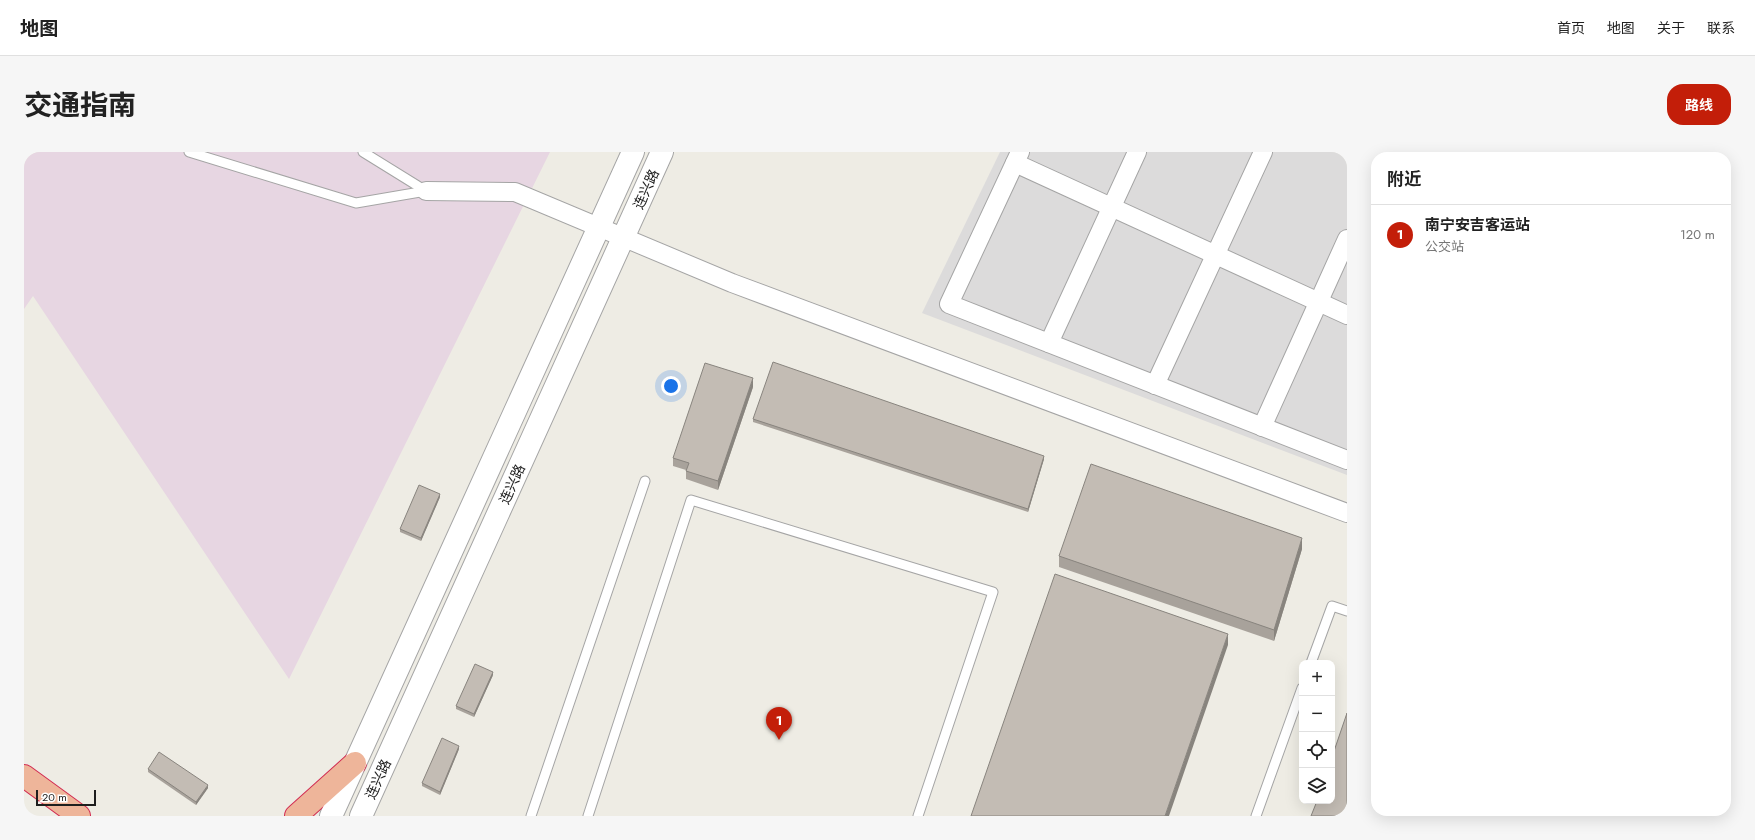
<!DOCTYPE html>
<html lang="zh">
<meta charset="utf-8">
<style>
:root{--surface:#fff;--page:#f6f6f6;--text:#222;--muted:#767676;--line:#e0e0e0;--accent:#c31e09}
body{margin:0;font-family:Jost,"Noto Sans SC",sans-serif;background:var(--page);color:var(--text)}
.controls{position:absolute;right:12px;bottom:12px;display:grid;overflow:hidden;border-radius:8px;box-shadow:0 4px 16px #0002}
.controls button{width:36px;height:36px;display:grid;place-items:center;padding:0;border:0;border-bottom:1px solid var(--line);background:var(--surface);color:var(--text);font:20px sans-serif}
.scale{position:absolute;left:12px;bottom:10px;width:60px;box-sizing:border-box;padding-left:4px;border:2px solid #1e1e1e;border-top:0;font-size:11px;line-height:14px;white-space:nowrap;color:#1e1e1e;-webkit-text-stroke:3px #fff;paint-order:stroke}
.you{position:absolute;left:647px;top:234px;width:14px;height:14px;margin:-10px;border:3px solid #fff;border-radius:50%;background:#1a73e8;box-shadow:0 0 0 6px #1a73e833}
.badge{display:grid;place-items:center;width:26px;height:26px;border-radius:50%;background:var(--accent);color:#fff;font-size:13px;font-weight:700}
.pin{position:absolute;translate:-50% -33px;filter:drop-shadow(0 1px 2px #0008)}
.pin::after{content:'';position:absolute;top:21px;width:14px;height:12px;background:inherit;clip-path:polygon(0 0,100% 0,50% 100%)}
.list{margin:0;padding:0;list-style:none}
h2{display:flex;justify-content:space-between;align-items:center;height:52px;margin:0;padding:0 16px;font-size:17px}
h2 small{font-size:13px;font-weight:400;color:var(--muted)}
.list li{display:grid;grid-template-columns:26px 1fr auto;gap:12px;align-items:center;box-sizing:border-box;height:60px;padding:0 16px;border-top:1px solid var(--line)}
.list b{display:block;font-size:15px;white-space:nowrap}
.list p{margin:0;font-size:13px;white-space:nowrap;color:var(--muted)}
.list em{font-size:13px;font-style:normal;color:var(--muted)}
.icon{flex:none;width:22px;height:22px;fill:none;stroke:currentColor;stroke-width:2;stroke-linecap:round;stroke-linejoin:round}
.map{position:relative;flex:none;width:1323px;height:664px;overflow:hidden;border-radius:16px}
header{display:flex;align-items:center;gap:24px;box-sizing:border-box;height:56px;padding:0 20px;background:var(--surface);border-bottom:1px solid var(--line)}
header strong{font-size:19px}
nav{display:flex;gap:22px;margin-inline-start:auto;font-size:14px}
.intro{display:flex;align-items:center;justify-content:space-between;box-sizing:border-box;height:96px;padding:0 24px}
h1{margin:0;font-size:28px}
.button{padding:10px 18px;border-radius:16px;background:var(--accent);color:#fff;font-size:14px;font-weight:700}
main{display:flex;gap:24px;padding:0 24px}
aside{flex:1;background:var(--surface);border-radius:16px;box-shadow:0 4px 16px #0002}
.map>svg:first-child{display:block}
.residential{fill:#dcdbdb}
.industrial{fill:#e7d6e2}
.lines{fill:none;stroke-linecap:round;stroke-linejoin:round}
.service-casing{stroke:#a5a5a5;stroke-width:11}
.minor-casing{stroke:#a5a5a5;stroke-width:20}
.tertiary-casing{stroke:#a5a5a5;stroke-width:24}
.trunk-casing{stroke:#d22c52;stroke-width:24}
.service{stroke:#fff;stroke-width:9}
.minor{stroke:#fff;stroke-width:18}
.tertiary{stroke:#fff;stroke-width:22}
.trunk{stroke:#eeb59a;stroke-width:22}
.wall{fill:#a8a29b}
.shaded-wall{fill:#88847e}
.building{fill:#c3bcb4;stroke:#88847e}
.labels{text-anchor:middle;stroke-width:4;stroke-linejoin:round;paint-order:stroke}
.street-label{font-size:14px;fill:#1e1e1e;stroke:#fff}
</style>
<header>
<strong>地图</strong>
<nav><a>首页</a><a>地图</a><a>关于</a><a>联系</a></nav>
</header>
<div class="intro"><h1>交通指南</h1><a class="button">路线</a></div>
<main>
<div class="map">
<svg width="1323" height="664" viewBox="0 0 1323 664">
<rect width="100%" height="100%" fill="#eeece4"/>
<path class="residential" d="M976 0H1323V323L898 161Z"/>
<path class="industrial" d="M0 0H526L265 527 9 144 0 157Z"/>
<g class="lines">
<g class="service-casing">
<g id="service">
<path d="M165 0 332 51 402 39"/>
<path d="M339 0 402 39"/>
<path d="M1287 511 1308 454 1323 459"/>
<path d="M507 664 621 329"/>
<path d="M564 664 667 348 969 440 894 664"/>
<path d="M1232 664 1278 536"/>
</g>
</g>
<g class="minor-casing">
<g id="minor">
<path d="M996 0 925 152 1323 308"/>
<path d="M991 11 1323 163"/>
<path d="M402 39 491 40 708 131 1323 361"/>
<path d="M1025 191 1113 0"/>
<path d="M1131 233 1239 0"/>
<path d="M1238 275 1323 87"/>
</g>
</g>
<g class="tertiary-casing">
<g id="tertiary">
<path d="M307 664 609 0"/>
<path d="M337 664 638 0"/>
</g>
</g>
<g class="trunk-casing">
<g id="trunk">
<path d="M0 624 55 664"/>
<path d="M272 664 331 611"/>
</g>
</g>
<use href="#service" class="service"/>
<use href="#minor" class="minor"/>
<use href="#tertiary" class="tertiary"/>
<use href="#trunk" class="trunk"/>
</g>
<g class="wall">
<path d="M729 235 694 338 662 327V318L649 314V306Z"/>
<path d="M729 267 1020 307 1004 360 729 270Z"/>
<path d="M416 345 397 389 376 380V377Z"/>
<path d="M1278 397 1250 489 1035 415V404Z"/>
<path d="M469 523 450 565 432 557V554Z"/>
<path d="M435 597 416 643 398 634V631Z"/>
<path d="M124 617 184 636 172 653 124 620Z"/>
</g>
<g class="shaded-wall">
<path d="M729 226V235L694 338V329Z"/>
<path d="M1020 304V307L1004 360V357Z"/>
<path d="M416 342V345L397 389V386Z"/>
<path d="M1278 386V397L1250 489V478Z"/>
<path d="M1204 482V493L1145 664H1141Z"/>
<path d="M469 520V523L450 565V562Z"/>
<path d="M435 594V597L416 643V640Z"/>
<path d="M184 633V636L172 653V650Z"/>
</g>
<g class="building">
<path d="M749 210 1020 304 1004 357 729 267Z"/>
<path d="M681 211 729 226 694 329 662 319 665 311 649 306Z"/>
<path d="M1067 312 1278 386 1250 478 1035 404Z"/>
<path d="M395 333 416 342 397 386 376 377Z"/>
<path d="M1031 422 1204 482 1141 664H947Z"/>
<path d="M451 512 469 520 450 562 432 554Z"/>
<path d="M1323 561V664H1287L1293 649H1308V605Z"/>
<path d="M418 586 435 594 416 640 398 631Z"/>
<path d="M135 600 184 633 172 650 124 617Z"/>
</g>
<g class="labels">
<g class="street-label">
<text transform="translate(622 37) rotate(-66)" y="5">连兴路</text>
<text transform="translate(488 332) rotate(-66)" y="5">连兴路</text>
<text transform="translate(354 627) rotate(-66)" y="5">连兴路</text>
</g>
</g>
</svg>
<div class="controls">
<button>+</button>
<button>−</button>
<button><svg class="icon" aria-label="locate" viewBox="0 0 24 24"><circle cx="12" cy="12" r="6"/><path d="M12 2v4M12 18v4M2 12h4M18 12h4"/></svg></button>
<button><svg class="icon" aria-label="layers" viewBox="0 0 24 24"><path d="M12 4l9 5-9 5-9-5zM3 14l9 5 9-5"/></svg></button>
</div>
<div class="scale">20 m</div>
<div class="you"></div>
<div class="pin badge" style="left:755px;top:588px">1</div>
</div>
<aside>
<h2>附近<small></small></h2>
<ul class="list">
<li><span class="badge">1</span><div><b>南宁安吉客运站</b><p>公交站</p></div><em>120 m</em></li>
</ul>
</aside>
</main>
